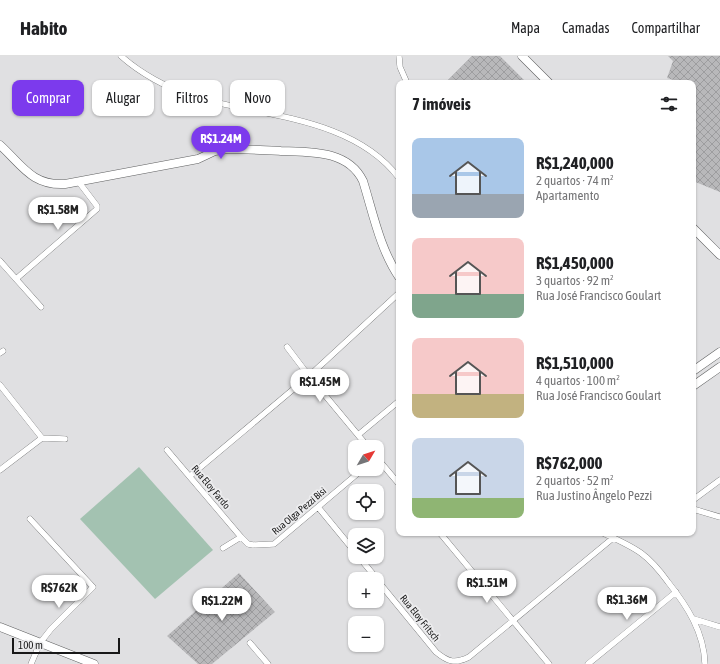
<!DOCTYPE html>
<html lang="pt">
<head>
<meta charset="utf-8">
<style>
	body { margin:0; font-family:"Asap Condensed",sans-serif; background:#f6f6f6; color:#202124; height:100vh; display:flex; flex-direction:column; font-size:15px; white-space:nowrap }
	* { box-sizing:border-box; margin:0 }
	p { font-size:13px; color:#757577 }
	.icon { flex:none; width:22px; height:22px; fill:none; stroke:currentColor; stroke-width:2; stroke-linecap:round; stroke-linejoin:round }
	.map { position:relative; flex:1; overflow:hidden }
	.drawer { position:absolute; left:396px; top:24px; width:300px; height:456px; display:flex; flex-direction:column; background:#fff; border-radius:8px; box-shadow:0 1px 3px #0004 }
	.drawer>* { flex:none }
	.guide { position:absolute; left:12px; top:24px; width:324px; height:36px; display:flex; gap:8px }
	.needle { width:26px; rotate:51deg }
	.buttons { position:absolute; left:348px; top:384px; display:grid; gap:8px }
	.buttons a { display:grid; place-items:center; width:36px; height:36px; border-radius:8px; background:#fff; box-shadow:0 1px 3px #0004; font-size:20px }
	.scale { position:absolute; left:12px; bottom:10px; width:108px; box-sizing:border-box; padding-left:4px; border:2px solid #181818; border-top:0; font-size:11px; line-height:14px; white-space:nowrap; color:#181818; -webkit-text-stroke:3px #ededef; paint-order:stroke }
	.price { position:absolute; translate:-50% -34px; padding:0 9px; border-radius:14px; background:#fff; color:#222; font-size:13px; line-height:26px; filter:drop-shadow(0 1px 2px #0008) }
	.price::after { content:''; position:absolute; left:50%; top:24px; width:12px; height:9px; margin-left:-6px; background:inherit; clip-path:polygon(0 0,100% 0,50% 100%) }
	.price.active { background:#7c3aed; color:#fff }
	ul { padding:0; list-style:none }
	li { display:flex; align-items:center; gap:12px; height:100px; padding:0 16px }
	li span { display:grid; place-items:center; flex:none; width:112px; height:80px; border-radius:8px; color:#555 }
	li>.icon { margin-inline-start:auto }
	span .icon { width:48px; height:48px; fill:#fffc; stroke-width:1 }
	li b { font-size:17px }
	h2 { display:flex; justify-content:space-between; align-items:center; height:48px; padding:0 16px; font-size:17px }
	.pill { padding:0 14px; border-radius:8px; background:#fff; box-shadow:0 1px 3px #0004; font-size:14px; line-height:36px }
	.pill.active { background:#7c3aed; color:#fff }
	header { display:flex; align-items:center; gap:24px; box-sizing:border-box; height:56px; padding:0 20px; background:#fff; border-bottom:1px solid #e0e0e0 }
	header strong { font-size:19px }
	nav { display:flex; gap:22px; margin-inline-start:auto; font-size:14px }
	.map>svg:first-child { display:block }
</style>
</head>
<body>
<header>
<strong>Habito</strong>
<nav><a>Mapa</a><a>Camadas</a><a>Compartilhar</a></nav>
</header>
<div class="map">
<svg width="720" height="608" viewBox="0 0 720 608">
	<defs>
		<pattern id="building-cross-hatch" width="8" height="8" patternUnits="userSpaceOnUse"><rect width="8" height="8" fill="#b8b8ba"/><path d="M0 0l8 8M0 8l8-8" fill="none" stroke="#9d9d9f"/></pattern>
	</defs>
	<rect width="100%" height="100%" fill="#e0e0e2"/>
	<path fill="#a3c2b1" d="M139 411 213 494 155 543 80 463Z"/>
	<path fill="url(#building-cross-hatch)" d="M472 0H500L527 27H445Z
		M668 0H720V136L693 125V27H684L667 22 673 5Z
		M239 517 275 556 212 608H198L167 580Z"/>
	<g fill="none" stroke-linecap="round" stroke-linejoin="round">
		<g stroke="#5f6061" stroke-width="6">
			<path id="street" d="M121 0C140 17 167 32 192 40 260 61 352 60 399 122
				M399 0 400 11 407 27
				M0 205 41 251
				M16 223 97 153V150L78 125
				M287 291 309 320 368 391
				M0 297 3 295
				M0 329 42 382 65 383
				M358 379 399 345
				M167 394 241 481 248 488 253 489 274 488 363 413
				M377 402 399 428
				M0 414 42 382
				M190 420 309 320 399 237
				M693 444 720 424
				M318 451 355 496
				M693 453 720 461
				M30 463 93 531 51 573 40 587 31 608
				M440 477 549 608
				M603 477C616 483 630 489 641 497 652 505 660 515 668 526 687 550 704 576 705 608
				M223 492 241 481
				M359 501 377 523
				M377 524 436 596C448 606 455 608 469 601L613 482
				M694 563 720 571
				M250 587 268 608
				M588 608 676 536"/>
		</g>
		<g stroke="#5f6061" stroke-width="9">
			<path id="secondary" d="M522 0 549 27
				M0 89C22 109 32 130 65 128L198 103 215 95 228 93C246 93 263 94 281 95 311 96 348 94 363 125 373 157 380 193 399 221
				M693 172 720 199
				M693 315 720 296
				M693 330 720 311
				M0 571 94 608"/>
		</g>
		<use href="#street" stroke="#fff" stroke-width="5.5"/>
		<use href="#secondary" stroke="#fff" stroke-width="8"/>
	</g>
	<g text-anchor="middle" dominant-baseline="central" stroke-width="3.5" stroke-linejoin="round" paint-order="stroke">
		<g font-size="10" fill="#181818" stroke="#ededef">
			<text transform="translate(211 431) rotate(50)">Rua Eloy Fardo</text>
			<text transform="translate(299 455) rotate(-40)">Rua Olga Pezzi Bisi</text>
			<text transform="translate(420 562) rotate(51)">Rua Eloy Fritsch</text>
		</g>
	</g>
</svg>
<div class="buttons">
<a><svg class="needle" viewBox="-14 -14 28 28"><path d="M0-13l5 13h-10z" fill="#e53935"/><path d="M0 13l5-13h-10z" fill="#757577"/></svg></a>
<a><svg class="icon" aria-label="locate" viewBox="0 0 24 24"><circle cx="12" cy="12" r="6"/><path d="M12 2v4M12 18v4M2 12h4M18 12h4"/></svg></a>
<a><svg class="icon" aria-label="layers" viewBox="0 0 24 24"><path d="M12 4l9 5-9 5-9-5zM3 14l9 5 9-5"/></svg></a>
<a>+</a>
<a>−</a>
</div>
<div class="scale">100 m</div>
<b class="price active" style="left:221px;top:104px">R$1.24M</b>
<b class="price" style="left:58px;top:175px">R$1.58M</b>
<b class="price" style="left:320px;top:347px">R$1.45M</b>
<b class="price" style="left:487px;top:548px">R$1.51M</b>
<b class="price" style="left:59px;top:553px">R$762K</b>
<b class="price" style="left:627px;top:565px">R$1.36M</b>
<b class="price" style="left:222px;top:566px">R$1.22M</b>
<div class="guide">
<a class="pill active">Comprar</a>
<a class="pill">Alugar</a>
<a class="pill">Filtros</a>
<a class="pill">Novo</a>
</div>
<section class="drawer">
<h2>7 imóveis<svg class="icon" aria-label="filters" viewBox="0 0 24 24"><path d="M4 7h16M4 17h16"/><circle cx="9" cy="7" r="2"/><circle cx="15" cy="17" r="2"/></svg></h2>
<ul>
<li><span style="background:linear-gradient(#a9c7e8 70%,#9aa5b1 0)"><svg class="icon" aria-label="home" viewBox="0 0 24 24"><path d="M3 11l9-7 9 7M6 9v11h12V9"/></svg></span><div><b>R$1,240,000</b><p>2 quartos · 74 m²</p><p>Apartamento</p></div></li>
<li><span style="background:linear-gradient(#f6c9c9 70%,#7fa58c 0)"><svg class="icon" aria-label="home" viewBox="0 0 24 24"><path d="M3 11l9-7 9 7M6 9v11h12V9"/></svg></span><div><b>R$1,450,000</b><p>3 quartos · 92 m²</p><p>Rua José Francisco Goulart</p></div></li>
<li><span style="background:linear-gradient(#f6c9c9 70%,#c2b280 0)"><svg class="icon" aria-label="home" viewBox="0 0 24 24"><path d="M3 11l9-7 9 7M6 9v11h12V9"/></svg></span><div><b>R$1,510,000</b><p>4 quartos · 100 m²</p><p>Rua José Francisco Goulart</p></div></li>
<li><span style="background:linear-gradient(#c9d6e8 75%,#8fb573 0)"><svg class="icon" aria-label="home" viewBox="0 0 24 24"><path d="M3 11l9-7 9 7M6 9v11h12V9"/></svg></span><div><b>R$762,000</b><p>2 quartos · 52 m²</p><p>Rua Justino Ângelo Pezzi</p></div></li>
</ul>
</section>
</div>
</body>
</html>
